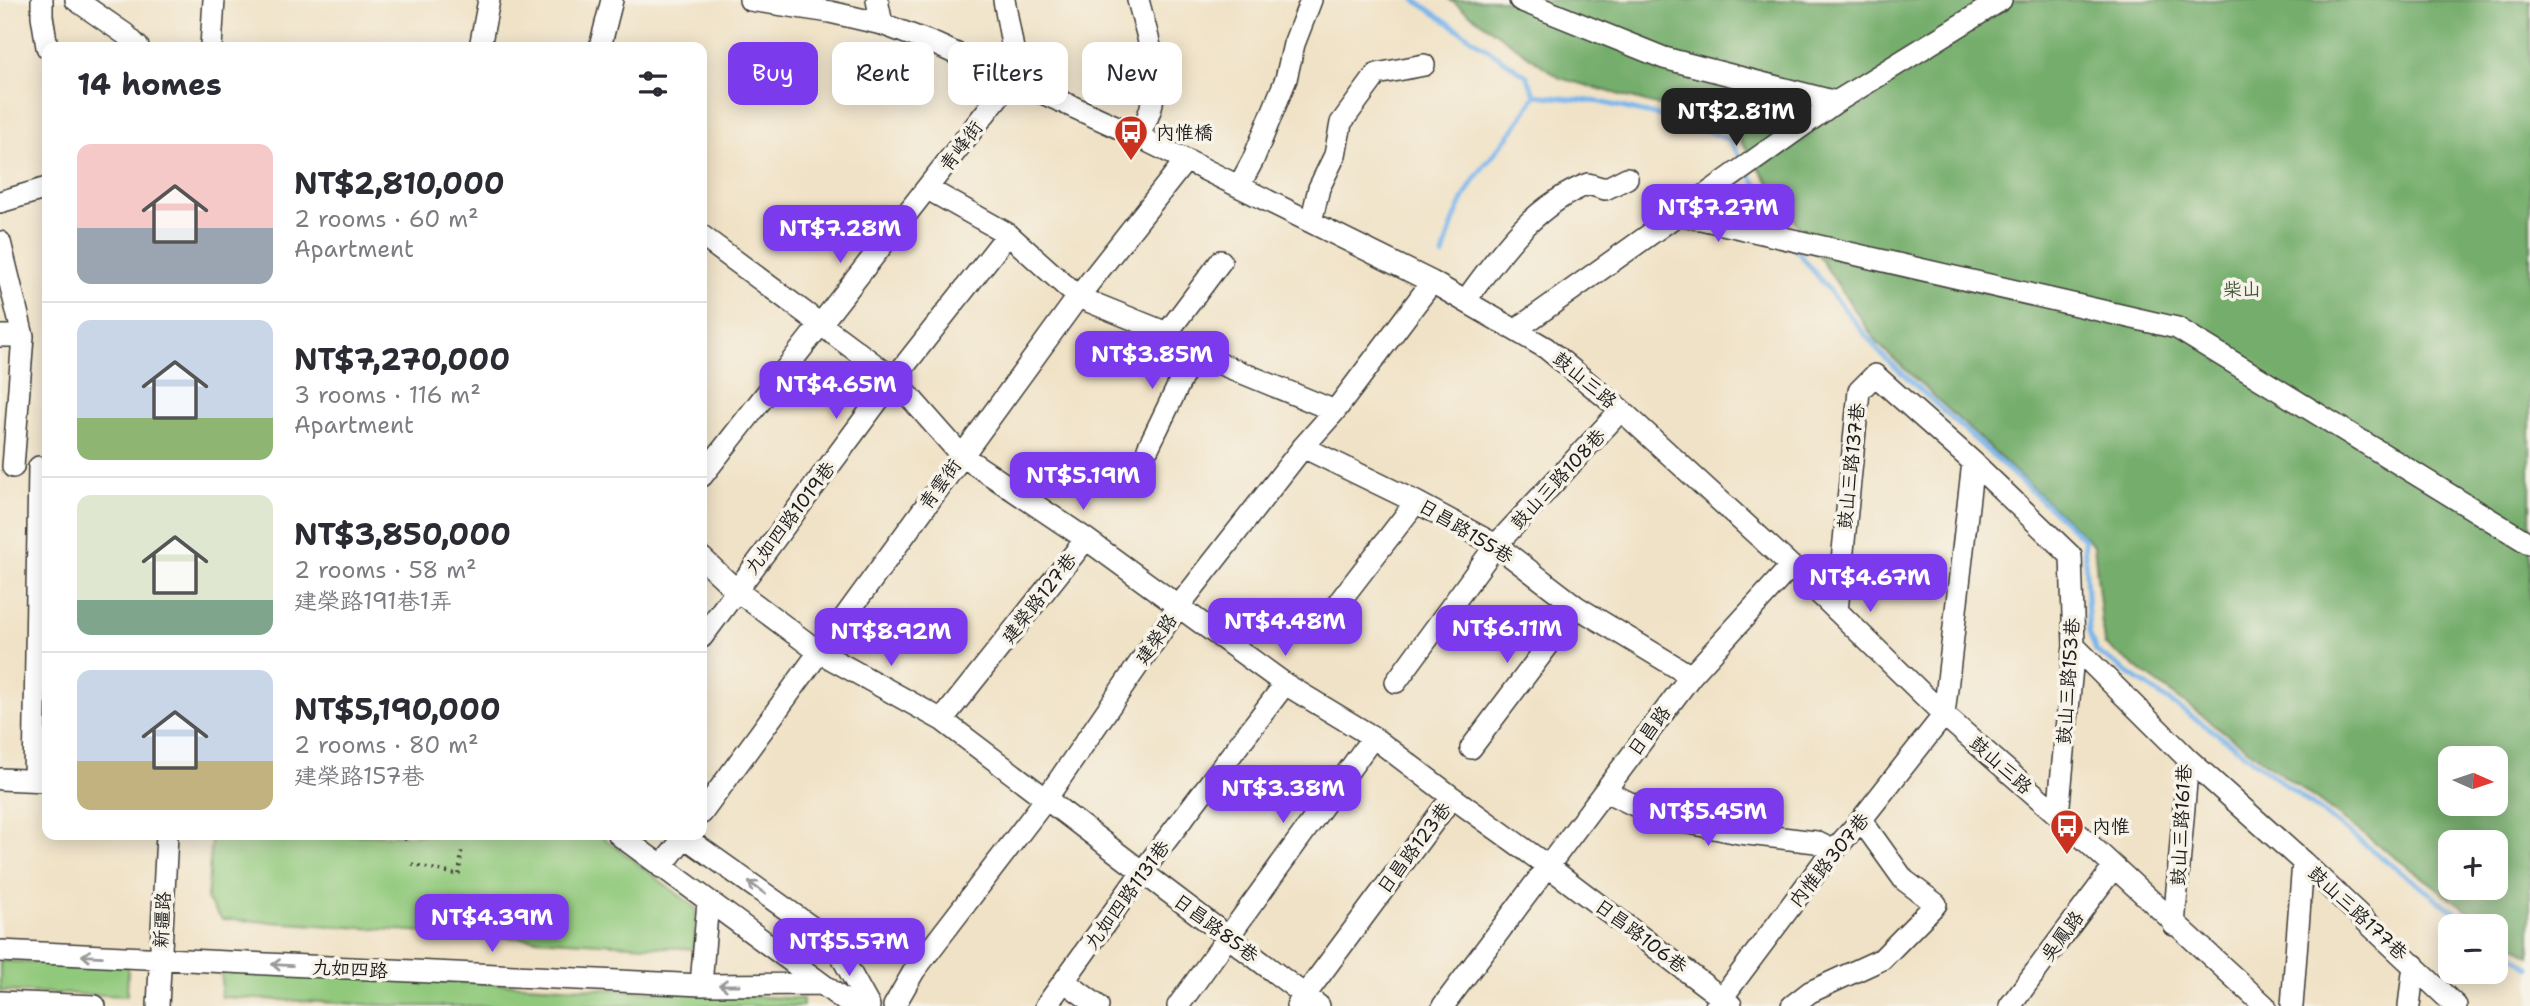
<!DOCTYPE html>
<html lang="en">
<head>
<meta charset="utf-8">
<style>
	body { margin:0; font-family:"Shantell Sans","LXGW WenKai TC",sans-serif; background:#f2f2f3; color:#2b2b33; height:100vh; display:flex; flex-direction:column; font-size:26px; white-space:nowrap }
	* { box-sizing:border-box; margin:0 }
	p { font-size:23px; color:#7c7c81 }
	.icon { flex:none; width:38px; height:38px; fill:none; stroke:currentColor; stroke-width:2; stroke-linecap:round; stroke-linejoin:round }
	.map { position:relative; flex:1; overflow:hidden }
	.drawer { position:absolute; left:42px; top:42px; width:665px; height:798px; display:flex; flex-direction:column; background:#fff; border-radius:14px; box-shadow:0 4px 18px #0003 }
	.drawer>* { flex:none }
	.hud { position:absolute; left:728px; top:42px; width:665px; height:63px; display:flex; gap:14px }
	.needle { width:46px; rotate:93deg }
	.controls { position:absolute; left:2438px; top:746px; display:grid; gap:14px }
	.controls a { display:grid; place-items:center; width:70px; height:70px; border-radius:14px; background:#fff; box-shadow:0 4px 18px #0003; font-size:35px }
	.price { position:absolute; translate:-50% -60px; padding:0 16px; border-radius:14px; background:#7c3aed; color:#fff; font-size:23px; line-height:46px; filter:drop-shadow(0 2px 4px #0008) }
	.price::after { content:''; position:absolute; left:50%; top:42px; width:21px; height:16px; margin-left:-10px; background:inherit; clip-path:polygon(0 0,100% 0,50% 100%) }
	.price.on { background:#222; color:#fff }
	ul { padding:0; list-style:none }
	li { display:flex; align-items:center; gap:21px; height:175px; padding:0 35px }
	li+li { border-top:2px solid #e1e1e2 }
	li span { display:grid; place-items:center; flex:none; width:196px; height:140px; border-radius:14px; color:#555 }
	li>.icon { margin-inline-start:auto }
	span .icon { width:84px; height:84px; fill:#fffc; stroke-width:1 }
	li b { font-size:30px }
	h2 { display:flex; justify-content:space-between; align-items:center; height:84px; padding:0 35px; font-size:30px }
	.chip { padding:0 24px; border-radius:14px; background:#fff; box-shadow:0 4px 18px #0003; font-size:24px; line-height:63px }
	.chip.on { background:#7c3aed; color:#fff }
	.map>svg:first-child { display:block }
</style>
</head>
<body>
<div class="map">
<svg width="2530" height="1006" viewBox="0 0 2530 1006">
	<rect width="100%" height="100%" fill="#f7f3e8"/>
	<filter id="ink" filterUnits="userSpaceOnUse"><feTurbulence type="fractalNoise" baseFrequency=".0143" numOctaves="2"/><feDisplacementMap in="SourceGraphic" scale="14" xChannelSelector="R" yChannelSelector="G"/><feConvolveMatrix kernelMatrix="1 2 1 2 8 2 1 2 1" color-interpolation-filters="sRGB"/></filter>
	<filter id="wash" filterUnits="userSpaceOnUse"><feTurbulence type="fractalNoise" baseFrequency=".00686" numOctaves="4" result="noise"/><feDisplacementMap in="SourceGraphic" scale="28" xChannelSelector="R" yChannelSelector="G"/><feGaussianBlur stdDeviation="1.57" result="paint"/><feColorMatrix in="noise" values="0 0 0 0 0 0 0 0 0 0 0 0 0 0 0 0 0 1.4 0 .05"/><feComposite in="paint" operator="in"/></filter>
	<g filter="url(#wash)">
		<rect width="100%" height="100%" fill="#f0e2c6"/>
		<path fill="#91c97c" stroke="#56724c" stroke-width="2" d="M212 835H600L696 908 693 949 222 919 207 900Z
			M0 961 128 966 127 996 0 991Z
			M222 970 803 999V1006H401L221 997Z"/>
		<path fill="#74ad6c" stroke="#486444" stroke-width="2" fill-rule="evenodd" d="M1450 0H2530V956L2496 931V926H2489L2104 644 2094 545 1877 343 1731 126 1560 78ZM2450 758H2496V803H2450ZM2450 842H2496V887H2450Z"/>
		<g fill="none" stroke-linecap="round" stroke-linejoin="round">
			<path stroke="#79b6ec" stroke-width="5" d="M1415 0 1527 76 1535 95 1600 102 1693 124 1730 141 1743 162
				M1748 171 1785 231
				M1793 246 1881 354 2084 539 2089 632 2096 651 2222 737 2473 926
				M1443 256C1450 226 1464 191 1484 166 1504 141 1520 125 1535 95
				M2496 942 2530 968"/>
		</g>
	</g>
	<g filter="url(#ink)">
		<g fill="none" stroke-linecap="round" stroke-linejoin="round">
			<g stroke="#3c3a36" stroke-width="24">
				<path id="minor" d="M42 0V16L47 47
					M76 0 125 34 138 47
					M750 0 830 12 882 24 935 44 1137 136 1432 282 1546 348 1621 410 1791 566 1944 715 2058 815 2265 1006
					M877 0 882 24
					M1004 0 1019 82
					M1520 0 1664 58 1836 102 2001 0
					M211 47 214 0
					M480 47 489 0
					M600 47 612 0
					M1137 136C1168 94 1150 46 1138 0
					M1239 186 1253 160 1286 79 1294 44 1311 0
					M928 189 1008 234 1078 297 1167 333 1194 353 1335 411
					M0 202 47 188
					M1679 214 2177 328 2530 544
					M1311 222 1319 188 1335 155 1341 123 1377 74 1424 65
					M702 236 894 379 961 455 1086 539 1285 684 1373 737 1452 797
					M0 242 23 336 13 467
					M1465 301C1499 255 1532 206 1588 184L1605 189 1627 178
					M1517 329 1836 102
					M1167 333 1221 261
					M0 336H23
					M1303 447 1416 502 1496 545 1577 607 1691 676
					M1148 448 1194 353
					M702 476 1012 79
					M1086 539 942 720 1319 1006
					M702 558 736 590 819 652 942 720
					M1837 611 1859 391 1875 375 1973 462 2071 556 2074 646 2058 815
					M1329 615 1416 502
					M702 637 894 379 1008 234
					M2074 646 2188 759 2303 862 2456 1006
					M1396 682 1496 545 1621 410
					M1471 748 1577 607
					M0 779 47 781
					M34 780 39 467
					M1605 791 1659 817 1739 833 1816 842 1834 851
					M702 813 1078 297 1186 160
					M619 835 852 1006
					M682 835 834 943 869 1006
					M661 867 686 835
					M2174 925 2188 759
					M0 951 701 985 822 984
					M1064 981 1098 1006
					M701 985 708 901
					M0 1002 95 1006
					M158 1006 167 835
					M894 1006 914 971 1046 799 1178 607 1303 447 1335 411 1432 282
					M1046 1006 1142 872 1285 684
					M1178 1006 1373 737
					M1297 1006 1452 797 1549 867 1731 1005
					M1443 1006 1691 676 1791 566
					M1716 1006 1823 863 1861 820 1944 715 1973 462
					M1792 1006 1810 992 1882 959 1936 904 1904 880 1861 820
					M2010 1006 2114 867
					M2292 1006 2303 862
					M2409 1006 2414 965"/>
			</g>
			<path stroke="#3c3a36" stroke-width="3.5" stroke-dasharray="2 5" stroke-linecap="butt" d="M404 840 409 835
				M412 864 459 875 462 847"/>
			<use href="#minor" stroke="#fff" stroke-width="21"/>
		</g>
		<defs><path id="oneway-shaft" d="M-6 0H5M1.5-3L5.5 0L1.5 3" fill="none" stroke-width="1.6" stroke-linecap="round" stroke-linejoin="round" transform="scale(1.75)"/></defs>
		<g stroke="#999">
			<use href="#oneway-shaft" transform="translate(757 888) rotate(-144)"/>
			<use href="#oneway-shaft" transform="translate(92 956) rotate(-177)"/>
			<use href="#oneway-shaft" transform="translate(282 965) rotate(-177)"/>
			<use href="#oneway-shaft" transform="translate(729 985) rotate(180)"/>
		</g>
	</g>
	<defs>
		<g id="bus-pin" transform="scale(1.75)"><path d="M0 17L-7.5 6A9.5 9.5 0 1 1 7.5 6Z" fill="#c8321e" stroke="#f7f3e8"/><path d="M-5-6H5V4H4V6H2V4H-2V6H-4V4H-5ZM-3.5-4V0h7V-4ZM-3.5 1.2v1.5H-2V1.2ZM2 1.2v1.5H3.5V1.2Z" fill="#fff"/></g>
	</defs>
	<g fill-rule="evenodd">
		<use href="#bus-pin" x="1131" y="132"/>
		<use href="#bus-pin" x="2067" y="826"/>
	</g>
	<g text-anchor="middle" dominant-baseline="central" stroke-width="7" stroke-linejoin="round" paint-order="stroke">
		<g font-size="19" fill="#1c1c1c" stroke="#f7f3e8" text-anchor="start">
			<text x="1156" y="132">內惟橋</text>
			<text x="2092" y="826">內惟</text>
		</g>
		<g font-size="19" fill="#1c1c1c" stroke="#f7f3e8">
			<text transform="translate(961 146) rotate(-53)">青峰街</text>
			<text transform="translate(1585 380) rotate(40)">鼓山三路</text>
			<text transform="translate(1851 466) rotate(-84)">鼓山三路137巷</text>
			<text transform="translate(1558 479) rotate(-47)">鼓山三路108巷</text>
			<text transform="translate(940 484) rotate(-54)">青雲街</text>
			<text transform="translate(790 518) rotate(-53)">九如四路1019巷</text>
			<text transform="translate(1466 531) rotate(31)">日昌路155巷</text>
			<text transform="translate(1039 598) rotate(-52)">建榮路127巷</text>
			<text transform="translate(1156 639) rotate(-55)">建榮路</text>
			<text transform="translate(2068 681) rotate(-86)">鼓山三路153巷</text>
			<text transform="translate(1649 731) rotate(-53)">日昌路</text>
			<text transform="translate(2001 765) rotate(42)">鼓山三路</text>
			<text transform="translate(2181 825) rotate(-87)">鼓山三路161巷</text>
			<text transform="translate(1414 848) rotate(-53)">日昌路123巷</text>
			<text transform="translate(1829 860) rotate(-51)">內惟路307巷</text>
			<text transform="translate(1127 895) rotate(-54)">九如四路1131巷</text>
			<text transform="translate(2358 913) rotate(43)">鼓山三路177巷</text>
			<text transform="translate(162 920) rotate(-87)">新疆路</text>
			<text transform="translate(1216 928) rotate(37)">日昌路85巷</text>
			<text transform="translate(1641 936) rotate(37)">日昌路106巷</text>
			<text transform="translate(2062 936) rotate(-53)">吳鳳路</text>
			<text transform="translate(350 969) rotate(3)">九如四路</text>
		</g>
		<g font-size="19" fill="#45593e" stroke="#f7f3e8">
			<text x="2242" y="289">柴山</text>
		</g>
	</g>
</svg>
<div class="controls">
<a><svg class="needle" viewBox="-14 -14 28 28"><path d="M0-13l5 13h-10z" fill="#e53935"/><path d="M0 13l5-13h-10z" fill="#7c7c81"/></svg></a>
<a>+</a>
<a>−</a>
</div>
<b class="price on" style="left:1736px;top:148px">NT$2.81M</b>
<b class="price" style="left:1718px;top:244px">NT$7.27M</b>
<b class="price" style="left:840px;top:265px">NT$7.28M</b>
<b class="price" style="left:1152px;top:391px">NT$3.85M</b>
<b class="price" style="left:836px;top:421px">NT$4.65M</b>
<b class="price" style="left:1083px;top:512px">NT$5.19M</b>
<b class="price" style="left:1870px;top:614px">NT$4.67M</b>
<b class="price" style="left:1285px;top:658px">NT$4.48M</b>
<b class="price" style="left:1507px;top:665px">NT$6.11M</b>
<b class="price" style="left:891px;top:668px">NT$8.92M</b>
<b class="price" style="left:1283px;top:825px">NT$3.38M</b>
<b class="price" style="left:1708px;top:848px">NT$5.45M</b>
<b class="price" style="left:492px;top:954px">NT$4.39M</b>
<b class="price" style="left:849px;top:978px">NT$5.57M</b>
<div class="hud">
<a class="chip on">Buy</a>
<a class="chip">Rent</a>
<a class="chip">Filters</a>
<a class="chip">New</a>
</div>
<section class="drawer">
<h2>14 homes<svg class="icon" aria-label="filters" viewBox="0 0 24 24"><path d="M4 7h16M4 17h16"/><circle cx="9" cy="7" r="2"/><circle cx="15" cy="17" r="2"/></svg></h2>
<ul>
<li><span style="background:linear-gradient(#f6c9c9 60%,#9aa5b1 0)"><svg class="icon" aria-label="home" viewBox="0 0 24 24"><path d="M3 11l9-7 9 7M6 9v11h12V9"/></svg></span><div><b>NT$2,810,000</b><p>2 rooms · 60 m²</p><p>Apartment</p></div></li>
<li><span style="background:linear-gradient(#c9d6e8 70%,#8fb573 0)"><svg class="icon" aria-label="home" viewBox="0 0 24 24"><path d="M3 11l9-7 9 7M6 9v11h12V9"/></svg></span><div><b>NT$7,270,000</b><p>3 rooms · 116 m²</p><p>Apartment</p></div></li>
<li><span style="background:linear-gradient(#dfe7d0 75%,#7fa58c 0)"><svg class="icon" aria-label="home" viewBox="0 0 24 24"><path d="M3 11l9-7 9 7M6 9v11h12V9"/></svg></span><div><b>NT$3,850,000</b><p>2 rooms · 58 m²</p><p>建榮路191巷1弄</p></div></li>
<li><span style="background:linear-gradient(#c9d6e8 65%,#c2b280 0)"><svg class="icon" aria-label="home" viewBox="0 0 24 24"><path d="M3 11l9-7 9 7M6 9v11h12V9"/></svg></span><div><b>NT$5,190,000</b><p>2 rooms · 80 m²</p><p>建榮路157巷</p></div></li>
</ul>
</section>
</div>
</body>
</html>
